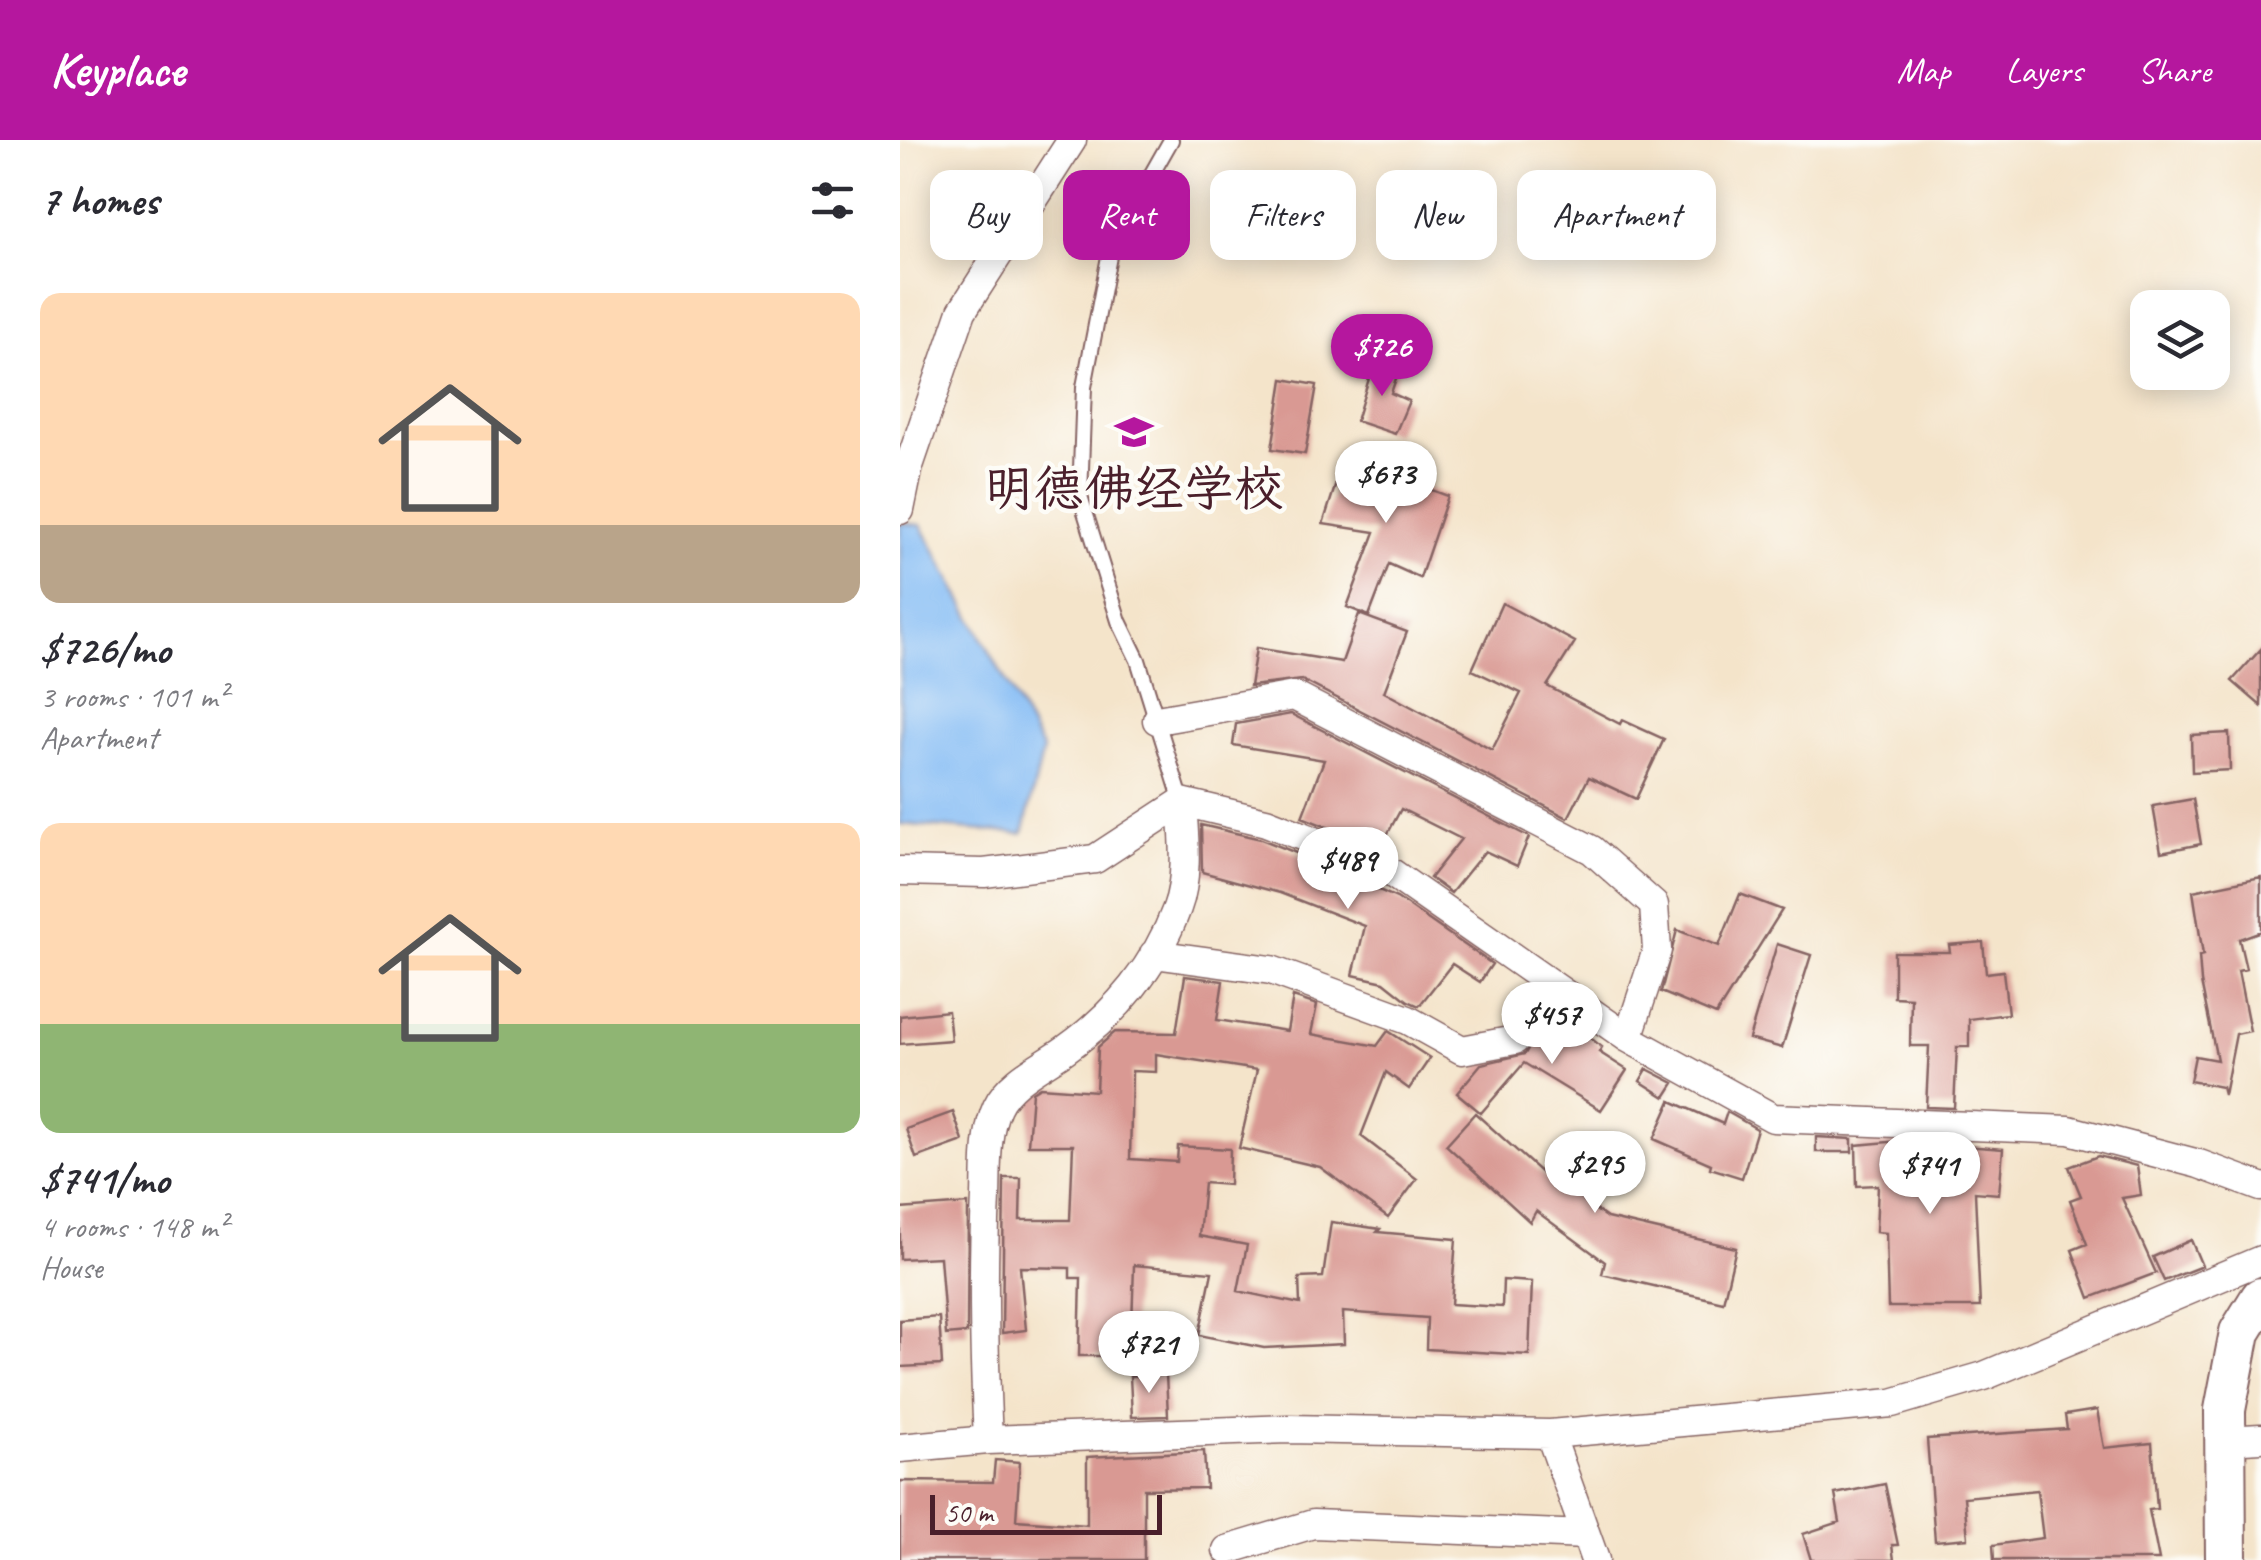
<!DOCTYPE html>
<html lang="en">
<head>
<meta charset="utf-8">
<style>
	body { margin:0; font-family:Caveat,"LXGW WenKai TC",sans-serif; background:#f2f2f3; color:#2b2b33; height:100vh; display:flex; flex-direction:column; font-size:38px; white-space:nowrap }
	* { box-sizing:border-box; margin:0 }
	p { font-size:32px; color:#7c7c81 }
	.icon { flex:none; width:55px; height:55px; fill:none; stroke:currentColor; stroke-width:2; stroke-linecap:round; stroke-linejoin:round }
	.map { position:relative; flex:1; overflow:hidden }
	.drawer { display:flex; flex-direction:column; background:#fff; width:900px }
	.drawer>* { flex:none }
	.banner { position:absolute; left:30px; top:30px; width:950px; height:90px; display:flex; gap:20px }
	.buttons { position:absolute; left:1230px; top:150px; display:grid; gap:20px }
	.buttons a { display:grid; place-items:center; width:100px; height:100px; border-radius:20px; background:#fff; box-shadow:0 5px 25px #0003; font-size:50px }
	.scale { position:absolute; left:30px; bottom:25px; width:232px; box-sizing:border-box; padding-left:10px; border:5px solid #4a1f2b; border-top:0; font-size:28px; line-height:35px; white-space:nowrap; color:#4a1f2b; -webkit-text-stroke:8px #fdfcf7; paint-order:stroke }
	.price { position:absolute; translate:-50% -85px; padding:0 22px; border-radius:35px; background:#fff; color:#222; font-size:32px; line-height:65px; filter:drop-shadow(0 2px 5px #0008) }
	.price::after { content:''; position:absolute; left:50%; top:60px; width:30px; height:22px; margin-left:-15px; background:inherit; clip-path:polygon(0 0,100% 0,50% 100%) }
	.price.current { background:#b5179e; color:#fff }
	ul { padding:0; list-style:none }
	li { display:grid; align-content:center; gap:20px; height:530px; padding:0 40px }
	li span { display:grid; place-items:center; height:310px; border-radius:20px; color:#555 }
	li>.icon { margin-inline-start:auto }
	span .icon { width:180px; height:180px; fill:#fffc; stroke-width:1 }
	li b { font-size:42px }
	h2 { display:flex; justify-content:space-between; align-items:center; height:120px; padding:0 40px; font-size:42px }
	.tag { padding:0 35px; border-radius:20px; background:#fff; box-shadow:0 5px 25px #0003; font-size:35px; line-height:90px }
	.tag.current { background:#b5179e; color:#fff }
	header { display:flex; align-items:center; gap:60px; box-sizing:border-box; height:140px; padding:0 50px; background:#b5179e; color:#fff }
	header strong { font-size:48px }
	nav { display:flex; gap:55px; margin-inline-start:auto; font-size:35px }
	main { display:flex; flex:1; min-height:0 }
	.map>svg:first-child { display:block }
</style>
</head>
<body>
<header>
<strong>Keyplace</strong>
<nav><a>Map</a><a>Layers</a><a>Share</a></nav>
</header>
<main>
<section class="drawer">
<h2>7 homes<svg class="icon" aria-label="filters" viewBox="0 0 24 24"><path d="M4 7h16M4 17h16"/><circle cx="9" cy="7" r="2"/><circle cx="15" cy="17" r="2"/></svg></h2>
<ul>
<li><span style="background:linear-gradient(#ffd9b3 75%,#b9a48a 0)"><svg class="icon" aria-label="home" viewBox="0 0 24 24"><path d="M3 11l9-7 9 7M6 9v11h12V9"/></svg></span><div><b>$726/mo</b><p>3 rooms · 101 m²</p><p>Apartment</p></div></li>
<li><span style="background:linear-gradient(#ffd9b3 65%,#8fb573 0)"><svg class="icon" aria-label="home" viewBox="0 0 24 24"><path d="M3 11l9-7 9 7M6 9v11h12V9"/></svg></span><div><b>$741/mo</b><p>4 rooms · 148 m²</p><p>House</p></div></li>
</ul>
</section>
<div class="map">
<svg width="1361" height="1420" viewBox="0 0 1361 1420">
	<rect width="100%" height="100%" fill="#fdfcf7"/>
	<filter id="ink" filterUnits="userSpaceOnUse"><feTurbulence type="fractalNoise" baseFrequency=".01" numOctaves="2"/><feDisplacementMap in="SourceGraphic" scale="20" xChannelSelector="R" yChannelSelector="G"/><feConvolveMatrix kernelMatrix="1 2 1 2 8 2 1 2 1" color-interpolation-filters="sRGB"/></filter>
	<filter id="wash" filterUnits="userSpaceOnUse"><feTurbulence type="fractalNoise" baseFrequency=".0048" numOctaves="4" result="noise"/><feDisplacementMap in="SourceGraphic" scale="40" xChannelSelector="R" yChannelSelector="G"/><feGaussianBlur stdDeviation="2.25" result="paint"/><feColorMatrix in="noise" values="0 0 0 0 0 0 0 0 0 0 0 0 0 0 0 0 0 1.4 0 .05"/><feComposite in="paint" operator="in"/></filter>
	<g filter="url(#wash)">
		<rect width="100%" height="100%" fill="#f4e4ca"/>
		<path fill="#84bcf5" stroke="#676e90" stroke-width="2.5" d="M0 383 21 385 143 610 123 694 0 684Z"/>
		<g id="blocks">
			<path fill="#d99993" d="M475 219 500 227 491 253 509 261 495 294 456 281Z
				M383 239 417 245 405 314 372 309Z
				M441 328 516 340 515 344 548 356 520 438 489 424 469 476 447 467 475 392 423 384Z
				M602 463 675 502 647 546 720 584 722 580 764 599 736 659 689 637 668 678 402 540 350 546 356 508 442 522 459 474 507 492 484 552 592 610 621 553 572 530Z
				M1361 509V566L1332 541Z
				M391 574 629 697 617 726 585 711 551 753 530 738 561 699 501 669 480 708 402 677 424 620 333 605 336 584Z
				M1329 593 1330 630 1292 632 1291 595Z
				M1293 659 1301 704 1261 712 1253 666Z
				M301 685 361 699 462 739 461 742 497 758 592 824 580 842 552 824 519 866 508 861 484 842 453 835 465 786 380 753 302 732Z
				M1361 737V791L1339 799 1346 829 1338 831 1350 891 1336 894 1324 955 1322 947 1290 941 1295 916 1317 920 1301 842 1299 816 1303 815 1293 751Z
				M840 754 882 770 816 875 761 852 777 790 819 806Z
				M1083 802 1086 833 1103 831 1108 874 1069 879V907H1057L1054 968 1026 967 1029 906H1010L1011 858 994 857V812H1050L1049 805Z
				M877 804 911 815 882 908 849 899Z
				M285 836 323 841 317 880 387 891 393 857 417 865 411 894 477 906 488 891 530 918 509 949 486 932 461 996 517 1039 488 1078 420 1027 339 1008 357 930 256 914V932L232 931 230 1019 277 1022 278 1006 330 1009 329 1045 304 1043 299 1096 347 1105 338 1151 400 1164 399 1138 423 1137 431 1082 480 1089 477 1092 556 1099 551 1164 602 1167 603 1140 632 1142 629 1215 526 1209 527 1178 443 1172 444 1204 364 1208 299 1195 312 1132 234 1125 231 1216H179L181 1138H170V1128L120 1127 126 1190 102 1193 104 1038H121L120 1080H170L173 1005H128L132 952 140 947 196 951 198 907 215 892 276 893Z
				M48 871 51 900 0 904V876Z
				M661 875 702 907 699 912 727 930 701 970 624 923 581 973 557 953 581 924 625 914 642 884 649 890Z
				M747 929 774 943 765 957 740 941Z
				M771 961 823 984 827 972 857 989 842 1038 810 1028 811 1024 754 999Z
				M53 972 63 1001 16 1018 6 989Z
				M575 973 656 1046 692 995 716 1012 682 1060 707 1078 836 1108 823 1162 702 1134 705 1122 636 1071 630 1082 546 1005Z
				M916 997 952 999V1012H916Z
				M1000 1001 1103 1009 1099 1054 1075 1052 1080 1167H988L986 1093 976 1092 978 1045 957 1046 956 1005Z
				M1198 1016 1237 1026 1241 1055 1222 1058 1256 1133 1190 1158 1172 1110 1187 1104 1170 1060 1181 1056 1169 1027Z
				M68 1064 67 1193 46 1195 40 1117 0 1119V1069Z
				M1291 1100 1302 1126 1264 1141 1253 1117Z
				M39 1177 42 1225 0 1227V1180Z
				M266 1234 268 1276 232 1277 230 1236Z
				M1197 1270 1204 1308 1252 1303 1257 1369 1249 1370 1259 1420H1094L1093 1405 1143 1398 1137 1350 1064 1357 1068 1398 1035 1401 1027 1299 1167 1289 1165 1275Z
				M304 1311 306 1348 244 1349V1420H0V1341L93 1342 95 1320 120 1322 116 1380 187 1385V1317Z
				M985 1344 998 1405H992L994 1420H911L903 1394 940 1382 935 1354Z"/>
		</g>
	</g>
	<g filter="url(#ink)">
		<use href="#blocks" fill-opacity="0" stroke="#866463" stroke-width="2.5"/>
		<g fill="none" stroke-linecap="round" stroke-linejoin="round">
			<g stroke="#866463" stroke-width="18">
				<path id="service" d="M271 0 211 106 184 247 180 356 219 481 238 520 282 662"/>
			</g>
			<g stroke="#866463" stroke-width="31">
				<path id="minor" d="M0 370 9 326 62 171 172 0
					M257 580 394 556 692 710 754 765 757 810 728 898
					M0 731 84 733 195 719 282 662 366 682 486 729 728 898 873 978 1169 990 1299 1024 1361 1047
					M254 814 371 830 508 880 562 910 615 900 643 839
					M650 1294 695 1420
					M88 1300C84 1218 82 1138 86 1057 87 1029 85 993 97 967 109 940 144 925 166 909 216 874 256 825 277 768 289 736 284 695 282 662
					M1325 1300 1361 1298
					M0 1308 88 1300 388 1289 650 1294 992 1263 1084 1236 1361 1120
					M327 1410 413 1384 686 1395"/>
			</g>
			<g stroke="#866463" stroke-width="44">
				<path id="secondary" d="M1326 1420 1325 1270 1340 1192 1361 1158"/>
			</g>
			<use href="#service" stroke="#fff" stroke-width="14"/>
			<use href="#minor" stroke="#fff" stroke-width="28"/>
			<use href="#secondary" stroke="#fff" stroke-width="40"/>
		</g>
	</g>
	<defs>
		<g id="school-bare" transform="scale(3)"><path d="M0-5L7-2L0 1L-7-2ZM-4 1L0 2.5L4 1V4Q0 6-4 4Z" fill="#b5179e" stroke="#fdfcf7" stroke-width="2.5" paint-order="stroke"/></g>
	</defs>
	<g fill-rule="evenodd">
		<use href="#school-bare" x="234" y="292"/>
	</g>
	<g text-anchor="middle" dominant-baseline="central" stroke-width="9" stroke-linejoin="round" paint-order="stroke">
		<g font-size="50" fill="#4a1f2b" stroke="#fdfcf7">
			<text x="234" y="348">明德佛经学校</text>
		</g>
	</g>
</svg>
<div class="buttons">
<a><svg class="icon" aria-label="layers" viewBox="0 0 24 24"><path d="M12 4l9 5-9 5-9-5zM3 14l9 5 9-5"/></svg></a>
</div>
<div class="scale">50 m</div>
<b class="price current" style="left:482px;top:259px">$726</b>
<b class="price" style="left:486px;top:386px">$673</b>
<b class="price" style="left:448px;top:772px">$489</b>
<b class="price" style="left:652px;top:927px">$457</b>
<b class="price" style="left:695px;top:1076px">$295</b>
<b class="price" style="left:1030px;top:1077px">$741</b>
<b class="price" style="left:249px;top:1256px">$721</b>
<div class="banner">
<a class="tag">Buy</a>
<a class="tag current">Rent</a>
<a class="tag">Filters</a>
<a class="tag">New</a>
<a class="tag">Apartment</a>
</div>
</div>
</main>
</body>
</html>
